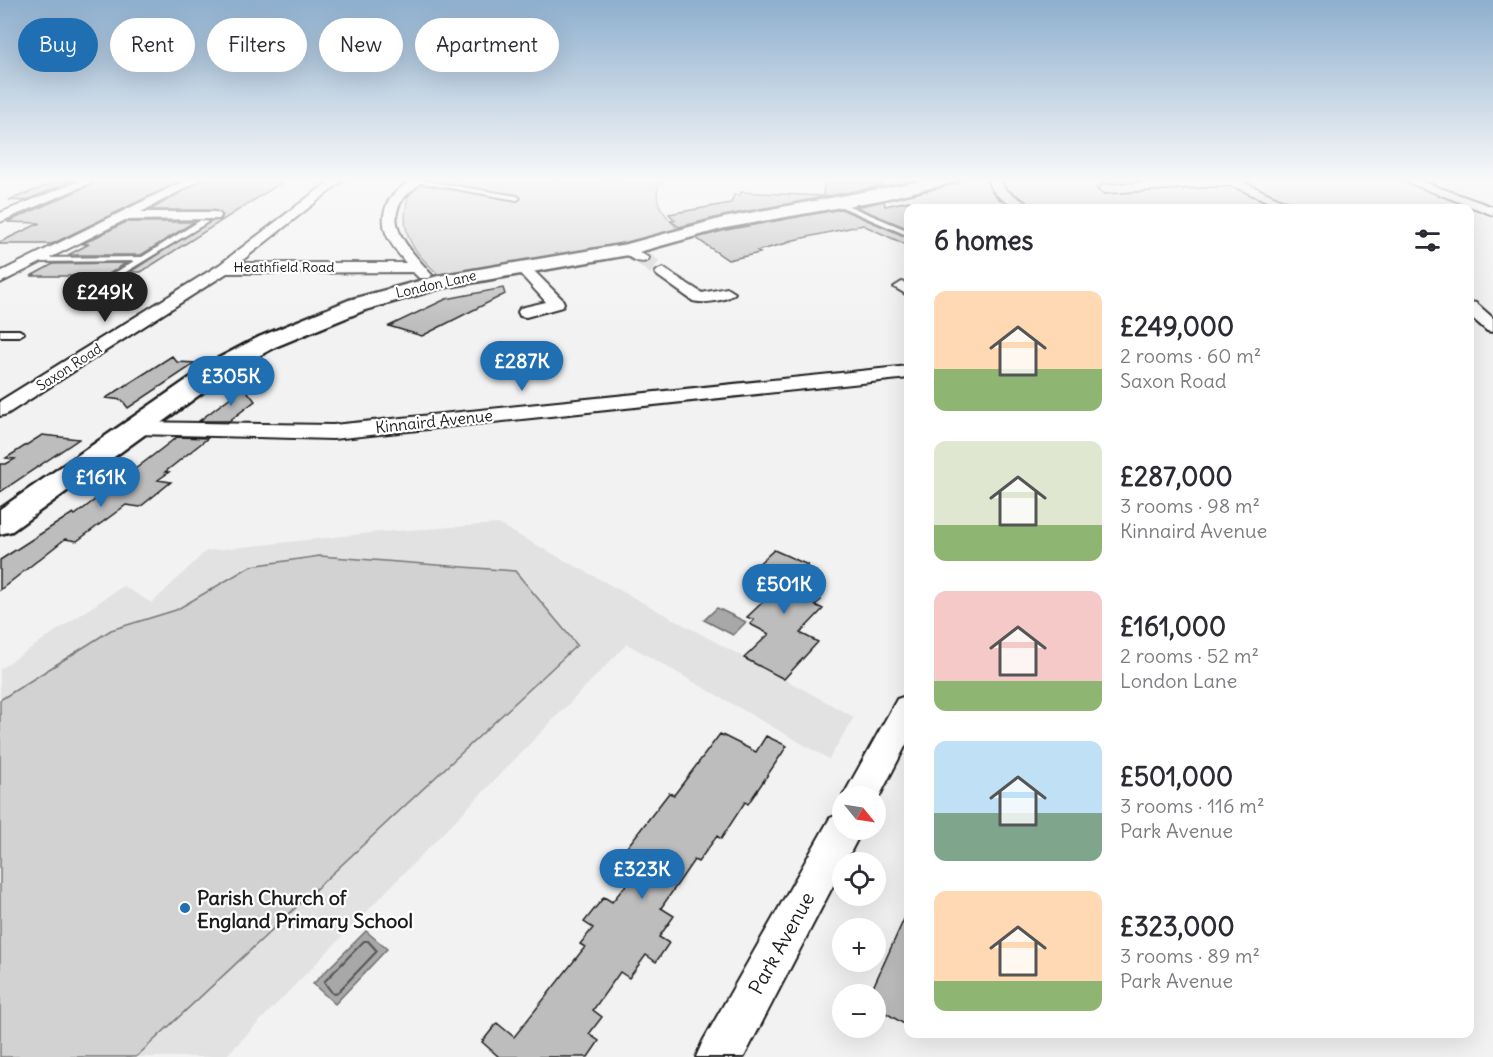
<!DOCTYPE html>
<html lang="en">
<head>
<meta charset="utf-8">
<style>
	body { margin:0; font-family:Delius,sans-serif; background:#f7f7f7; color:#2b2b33; height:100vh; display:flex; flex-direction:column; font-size:22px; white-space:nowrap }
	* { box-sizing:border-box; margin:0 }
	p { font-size:20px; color:#7c7c81 }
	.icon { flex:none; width:33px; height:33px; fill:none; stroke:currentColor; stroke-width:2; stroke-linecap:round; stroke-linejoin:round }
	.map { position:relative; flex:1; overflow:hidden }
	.sheet { position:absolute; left:904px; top:204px; width:570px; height:834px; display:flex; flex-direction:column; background:#fff; border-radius:12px; box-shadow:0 6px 24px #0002 }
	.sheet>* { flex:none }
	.guide { position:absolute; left:18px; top:18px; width:570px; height:54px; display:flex; gap:12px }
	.needle { width:39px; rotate:120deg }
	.controls { position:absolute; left:832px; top:786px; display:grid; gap:12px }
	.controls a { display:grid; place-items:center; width:54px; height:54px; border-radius:50%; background:#fff; box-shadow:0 6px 24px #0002; font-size:30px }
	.price { position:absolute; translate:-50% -51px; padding:0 14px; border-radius:21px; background:#1f6fb2; color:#fff; font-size:20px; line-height:39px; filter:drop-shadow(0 2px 3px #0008) }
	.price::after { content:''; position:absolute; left:50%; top:36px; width:18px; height:14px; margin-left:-9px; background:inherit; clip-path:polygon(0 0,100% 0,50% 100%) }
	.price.current { background:#222; color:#fff }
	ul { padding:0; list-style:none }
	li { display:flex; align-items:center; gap:18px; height:150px; padding:0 30px }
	li span { display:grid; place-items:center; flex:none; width:168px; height:120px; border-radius:12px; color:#555 }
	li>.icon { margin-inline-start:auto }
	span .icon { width:72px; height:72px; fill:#fffc; stroke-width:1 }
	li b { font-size:26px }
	h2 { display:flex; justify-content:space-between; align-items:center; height:72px; padding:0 30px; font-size:26px }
	.chip { padding:0 21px; border-radius:27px; background:#fff; box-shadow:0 6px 24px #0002; font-size:21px; line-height:54px }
	.chip.current { background:#1f6fb2; color:#fff }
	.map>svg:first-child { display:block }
</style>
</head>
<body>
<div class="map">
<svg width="1493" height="1057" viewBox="0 0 1493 1057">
	<rect width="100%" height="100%" fill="#f2f2f2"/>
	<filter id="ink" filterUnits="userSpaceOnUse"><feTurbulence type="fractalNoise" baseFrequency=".0167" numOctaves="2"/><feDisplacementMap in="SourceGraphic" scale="12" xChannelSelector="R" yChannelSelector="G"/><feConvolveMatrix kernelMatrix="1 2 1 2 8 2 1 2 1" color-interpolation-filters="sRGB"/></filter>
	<g filter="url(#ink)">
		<path fill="#e2e2e2" d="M498 524 854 717 829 759 627 644 225 1057H0V669L123 586 152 603 206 551 380 532Z"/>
		<path fill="#d2d2d2" stroke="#777" stroke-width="1.5" d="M433 179H661C650 204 665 213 678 230L566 256 439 275C417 255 401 238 406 207 407 202 407 194 412 190 417 184 426 182 433 179Z
			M320 556 515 571 577 645 136 1057H0V700L111 630 176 610 251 566Z"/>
		<path fill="#a8a8a8" stroke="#707070" stroke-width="1.5" d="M717 608 746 622 733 635 704 620Z
			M366 931 387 949 335 1004 313 984Z"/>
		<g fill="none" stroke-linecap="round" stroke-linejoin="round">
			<path stroke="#545454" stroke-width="2" d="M364 941H368L377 951 337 993 333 994 324 982Z"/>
		</g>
		<path fill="#bdbdbd" stroke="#1c1c1c" stroke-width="1.5" d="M111 179H184L52 244H0V242L40 223 7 222 100 181Z
			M204 179H278L274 181H284L141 272H130L210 221 221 220 223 215 214 210H150Z
			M62 180 72 181 24 201 9 200Z
			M824 181 881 183V186L723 216 679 227 671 221 675 220 669 214 731 203 734 195H740L741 192 823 196Z
			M884 201 885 206 909 201V229L856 207Z
			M841 209 909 238V246L863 225 789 241 791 242 757 251 760 253 728 260 696 238 726 230Z
			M126 222H194L141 255H68L89 244H82Z
			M126 263 106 276H31L53 264Z
			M503 288 505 294 422 336 389 326 446 299Z
			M172 356 177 362 196 363 128 408 122 400 106 398Z
			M244 387 255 401 229 421H199Z
			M42 435 79 439 0 492V464H6L15 459 6 458Z
			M177 437 208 438 165 472H169L158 480 171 482 140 507 126 505 77 541 65 539 0 590V560L73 513 75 515Z
			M774 550 808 565 801 572 819 580 806 593 821 600 815 605 823 609 800 633 818 642 784 679 744 658 769 634 750 624 754 620 747 617 765 600 754 594 774 574 756 566Z
			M720 734 756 752 766 736 787 746 748 804 745 802 721 839 717 836 698 862 694 860 661 908 674 916 659 937 669 943 656 962 646 955 629 978 620 972 593 1010 602 1017 589 1034 599 1041 588 1057H499L482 1042 497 1023 514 1037 585 947 580 944 593 928 584 922 604 897 612 902 644 863 624 851 669 793 674 795Z
			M909 908V1027L876 1007V994H870Z"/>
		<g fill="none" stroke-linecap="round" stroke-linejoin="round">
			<path stroke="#d2d2d2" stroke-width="16" stroke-dasharray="16 8" stroke-linecap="butt" d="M642 258 663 273"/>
			<g stroke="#1c1c1c" stroke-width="4">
				<path id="lane" d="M72 179H95L92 181Z
					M414 179 517 196 520 198 517 200 416 182Z
					M837 201 909 231V236L835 204Z
					M201 220 208 222 111 281H108V277L134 261 37 262 33 260 37 258 142 257Z
					M0 330H19L24 333 19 336H0Z"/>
			</g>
			<g stroke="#1c1c1c" stroke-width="4">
				<path id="street" d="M84 179H99L0 222V213Z
					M188 179H202L141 212H214L219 213 221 216 219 219 125 220 0 283V272Z
					M332 179H345L239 263H406C391 244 376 228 388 202 391 194 405 185 412 179H424C418 187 406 193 401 202 385 229 415 254 429 272L432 275 429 278H419L413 272 227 273 7 414 0 416V401L219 265Z
					M987 179H999L1006 190 1034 208C1016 210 993 199 987 179Z
					M1214 179H1237L1299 208H1283L1230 185 1104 193 1098 189 1104 185Z
					M1399 179H1415L1493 207V215Z
					M628 245 649 258 647 261C637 264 627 257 621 249L623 246Z
					M522 262 527 264 562 299 564 303 562 307 526 317 520 316 518 312 520 308 546 302 514 267Z
					M663 268 702 293 727 288 735 293C727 301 704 304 693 301L658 276 655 273 658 270Z
					M902 282 909 284V296L894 287Z
					M1470 302 1476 303 1493 318V332L1487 331 1470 316Z
					M909 366V378L333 439 136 434 128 433 125 428 128 423 136 422 333 425Z
					M909 695V739L876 803V796H843L897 699Z
					M843 813V830H862L744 1057H696L703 1041 830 818Z"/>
			</g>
			<g stroke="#1c1c1c" stroke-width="5">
				<path id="secondary" d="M932 179H959L956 182 880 200 725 228 628 255 441 288 365 310 275 347 235 369 12 531 0 534V509L217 359 259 337 349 300 438 276 627 244 723 218Z"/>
			</g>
			<use href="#lane" fill="#fff" fill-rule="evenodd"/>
			<use href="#street" fill="#fff" fill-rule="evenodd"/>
			<use href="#secondary" fill="#fff" fill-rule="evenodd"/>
		</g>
	</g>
	<linearGradient id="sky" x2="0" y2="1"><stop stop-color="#8eafce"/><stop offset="0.55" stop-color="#f9f9f9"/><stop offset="1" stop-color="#f9f9f9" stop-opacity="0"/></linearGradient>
	<rect width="1493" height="327" fill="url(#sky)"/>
	<circle fill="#1f6fb2" stroke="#fff" stroke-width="2" cx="185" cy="908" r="6"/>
	<g text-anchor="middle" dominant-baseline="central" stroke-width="4.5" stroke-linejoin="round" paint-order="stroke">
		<g font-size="14" fill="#1c1c1c" stroke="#fff">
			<text x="284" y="267">Heathfield Road</text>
			<text transform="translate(436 284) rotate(-13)">London Lane</text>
			<text transform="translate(69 367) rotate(-33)">Saxon Road</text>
		</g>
		<g font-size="16" fill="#1c1c1c" stroke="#fff">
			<text transform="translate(434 421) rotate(-6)">Kinnaird Avenue</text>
		</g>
		<g font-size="20" font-weight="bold" fill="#1c1c1c" stroke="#fff" text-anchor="start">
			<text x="197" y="897">Parish Church of<tspan x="197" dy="23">England Primary School</tspan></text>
		</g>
		<g font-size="20" fill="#1c1c1c" stroke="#fff">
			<text transform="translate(781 943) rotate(-61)">Park Avenue</text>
		</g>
	</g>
</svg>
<div class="controls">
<a><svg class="needle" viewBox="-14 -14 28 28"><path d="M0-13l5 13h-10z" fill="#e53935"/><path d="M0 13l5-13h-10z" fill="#7c7c81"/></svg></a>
<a><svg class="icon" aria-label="locate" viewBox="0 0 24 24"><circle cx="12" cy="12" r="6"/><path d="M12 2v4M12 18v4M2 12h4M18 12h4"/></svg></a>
<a>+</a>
<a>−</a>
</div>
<b class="price current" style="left:105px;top:323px">£249K</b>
<b class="price" style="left:522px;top:392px">£287K</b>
<b class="price" style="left:231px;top:407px">£305K</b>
<b class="price" style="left:101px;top:508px">£161K</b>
<b class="price" style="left:784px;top:615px">£501K</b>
<b class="price" style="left:642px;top:900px">£323K</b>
<div class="guide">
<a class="chip current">Buy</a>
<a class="chip">Rent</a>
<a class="chip">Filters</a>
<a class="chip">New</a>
<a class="chip">Apartment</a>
</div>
<section class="sheet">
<h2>6 homes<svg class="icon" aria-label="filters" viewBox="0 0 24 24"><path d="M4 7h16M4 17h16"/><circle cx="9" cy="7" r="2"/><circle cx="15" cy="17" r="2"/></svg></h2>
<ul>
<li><span style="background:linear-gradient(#ffd9b3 65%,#8fb573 0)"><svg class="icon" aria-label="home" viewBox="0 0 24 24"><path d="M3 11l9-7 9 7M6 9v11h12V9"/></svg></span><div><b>£249,000</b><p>2 rooms · 60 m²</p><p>Saxon Road</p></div></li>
<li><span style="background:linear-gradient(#dfe7d0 70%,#8fb573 0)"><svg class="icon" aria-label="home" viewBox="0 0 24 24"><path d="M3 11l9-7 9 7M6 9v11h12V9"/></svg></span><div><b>£287,000</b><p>3 rooms · 98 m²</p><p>Kinnaird Avenue</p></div></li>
<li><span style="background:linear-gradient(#f6c9c9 75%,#8fb573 0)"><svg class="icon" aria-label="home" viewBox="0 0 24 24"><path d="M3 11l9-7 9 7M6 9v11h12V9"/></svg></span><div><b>£161,000</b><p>2 rooms · 52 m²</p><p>London Lane</p></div></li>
<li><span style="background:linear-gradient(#bfe0f5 60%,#7fa58c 0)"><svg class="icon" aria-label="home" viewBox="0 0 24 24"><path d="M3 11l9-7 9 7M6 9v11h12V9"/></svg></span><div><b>£501,000</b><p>3 rooms · 116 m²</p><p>Park Avenue</p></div></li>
<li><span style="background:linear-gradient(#ffd9b3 75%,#8fb573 0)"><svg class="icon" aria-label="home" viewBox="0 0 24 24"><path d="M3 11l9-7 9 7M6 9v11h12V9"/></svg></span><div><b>£323,000</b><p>3 rooms · 89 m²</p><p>Park Avenue</p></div></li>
</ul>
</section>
</div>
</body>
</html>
